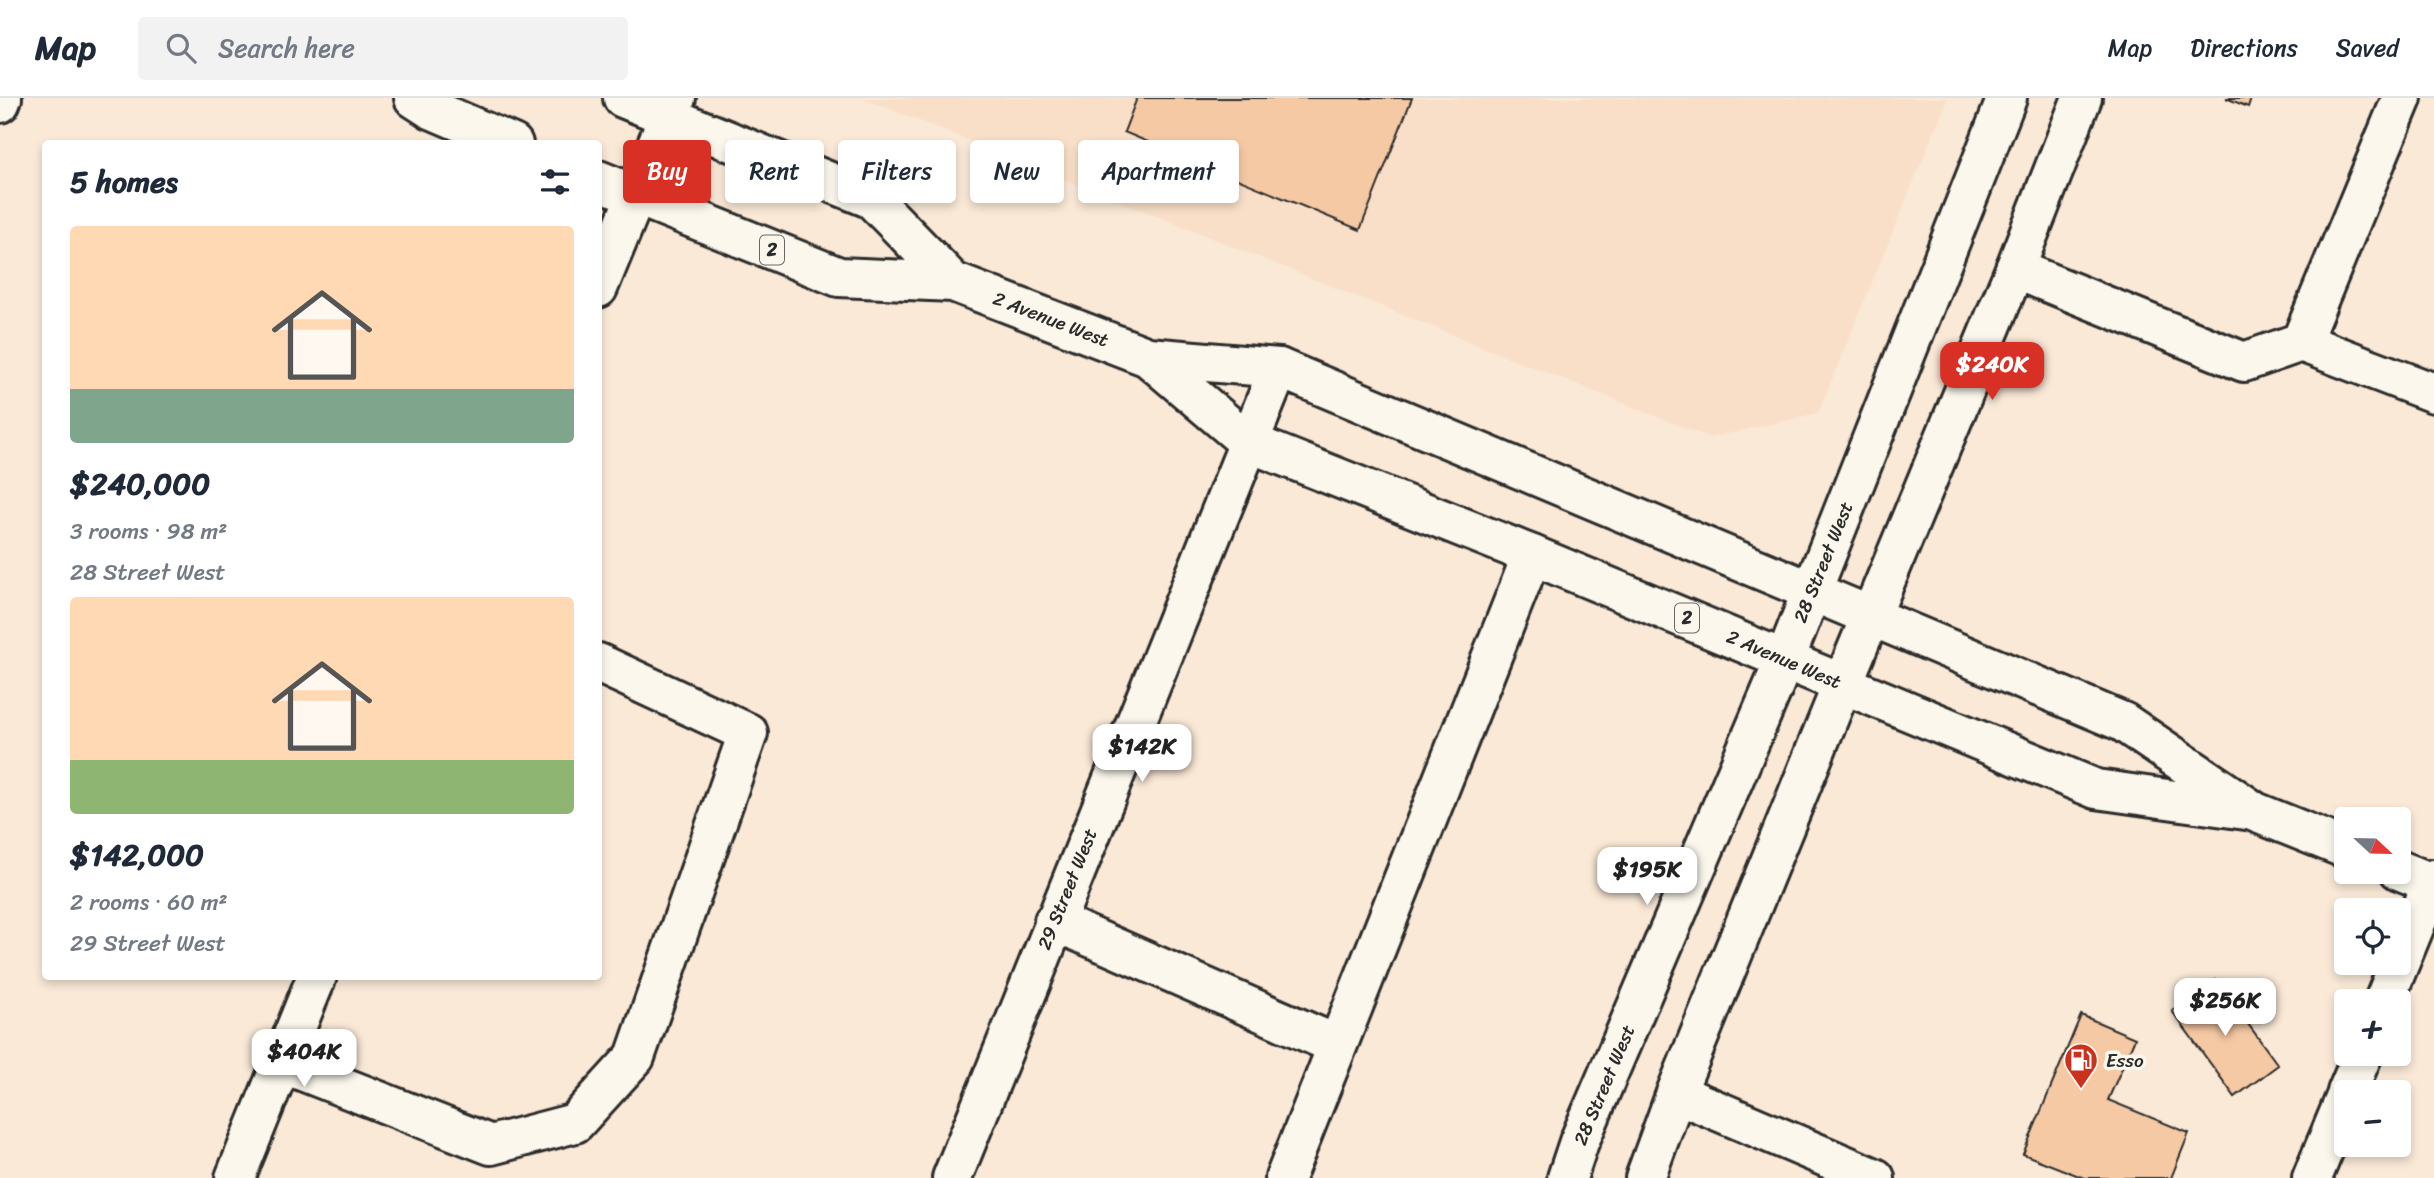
<!DOCTYPE html>
<html lang="en">
<head>
<meta charset="utf-8">
<style>
	body { margin:0; font-family:Sriracha,sans-serif; background:#f2f2f3; color:#1f2937; height:100vh; display:flex; flex-direction:column; font-size:26px; white-space:nowrap }
	* { box-sizing:border-box; margin:0 }
	p { font-size:23px; color:#747a83 }
	.icon { flex:none; width:38px; height:38px; fill:none; stroke:currentColor; stroke-width:2; stroke-linecap:round; stroke-linejoin:round }
	.map { position:relative; flex:1; overflow:hidden }
	.drawer { position:absolute; left:42px; top:42px; width:560px; height:840px; display:flex; flex-direction:column; background:#fff; border-radius:7px; box-shadow:0 4px 10px #0003 }
	.drawer>* { flex:none }
	.hud { position:absolute; left:623px; top:42px; width:665px; height:63px; display:flex; gap:14px }
	.needle { width:46px; rotate:112deg }
	.buttons { position:absolute; left:2334px; top:709px; display:grid; gap:14px }
	.buttons a { display:grid; place-items:center; width:77px; height:77px; border-radius:7px; background:#fff; box-shadow:0 4px 10px #0003; font-size:35px }
	.price { position:absolute; translate:-50% -60px; padding:0 16px; border-radius:14px; background:#fff; color:#222; font-size:23px; line-height:46px; filter:drop-shadow(0 2px 4px #0008) }
	.price::after { content:''; position:absolute; left:50%; top:42px; width:21px; height:16px; margin-left:-10px; background:inherit; clip-path:polygon(0 0,100% 0,50% 100%) }
	.price.selected { background:#d93025; color:#fff }
	ul { padding:0; list-style:none }
	li { display:grid; align-content:center; gap:14px; height:371px; padding:0 28px }
	li span { display:grid; place-items:center; height:217px; border-radius:7px; color:#555 }
	li>.icon { margin-inline-start:auto }
	span .icon { width:126px; height:126px; fill:#fffc; stroke-width:1 }
	li b { font-size:30px }
	h2 { display:flex; justify-content:space-between; align-items:center; height:84px; padding:0 28px; font-size:30px }
	.chip { padding:0 24px; border-radius:7px; background:#fff; box-shadow:0 4px 10px #0003; font-size:24px; line-height:63px }
	.chip.selected { background:#d93025; color:#fff }
	header { display:flex; align-items:center; gap:42px; box-sizing:border-box; height:98px; padding:0 35px; background:#fff; border-bottom:2px solid #e0e1e3 }
	header strong { font-size:33px }
	nav { display:flex; gap:38px; margin-inline-start:auto; font-size:24px }
	.search { width:490px; height:63px; background:#f2f2f3; display:flex; align-items:center; gap:18px; box-sizing:border-box; padding:0 24px; border-radius:7px; color:#747a83; font-size:26px }
	.map>svg:first-child { display:block }
</style>
</head>
<body>
<header>
<strong>Map</strong>
<div class="search"><svg class="icon" aria-label="search" viewBox="0 0 24 24"><circle cx="10" cy="10" r="6"/><path d="M15 15l6 6"/></svg>Search here</div>
<nav><a>Map</a><a>Directions</a><a>Saved</a></nav>
</header>
<div class="map">
<svg width="2434" height="1080" viewBox="0 0 2434 1080">
	<rect width="100%" height="100%" fill="#fae9d7"/>
	<filter id="ink" filterUnits="userSpaceOnUse"><feTurbulence type="fractalNoise" baseFrequency=".0143" numOctaves="2"/><feDisplacementMap in="SourceGraphic" scale="14" xChannelSelector="R" yChannelSelector="G"/><feConvolveMatrix kernelMatrix="1 2 1 2 8 2 1 2 1" color-interpolation-filters="sRGB"/></filter>
	<g filter="url(#ink)">
		<path fill="#f9dfc8" d="M862 0H1948L1818 315 1710 340Z"/>
		<path fill="#f6c9a5" stroke="#2b2b2b" stroke-width="2" d="M1137 0H1412L1360 132 1124 34Z
			M2226 0H2251L2248 9Z
			M2216 882 2278 967 2235 999 2172 913Z
			M2081 917 2135 940 2108 1002 2189 1035 2171 1080H2084L2023 1056Z"/>
		<g fill="none" stroke-linecap="round" stroke-linejoin="round">
			<g stroke="#2b2b2b" stroke-width="44">
				<path id="minor" d="M0 5 2 0
					M2015 171 2244 264 2301 244 2434 295
					M598 190 676 0
					M2301 244 2402 0
					M1054 823 1337 947
					M2384 903 2434 781
					M282 965 491 1047 575 1025 635 959 748 635 598 565
					M2347 994 2363 956
					M1676 995 1875 1080
					M235 1080 317 878
					M952 1080 1279 270
					M1285 1080 1532 457
					M1567 1080 1579 1044 1785 561
					M1645 1080 1676 995 1843 585
					M2312 1080 2347 996"/>
			</g>
			<g stroke="#2b2b2b" stroke-width="44">
				<path id="major" d="M1785 561 2007 0
					M1843 585 2015 171 2082 0"/>
			</g>
			<g stroke="#2b2b2b" stroke-width="44">
				<path id="highway" d="M414 0 431 11 513 46
					M623 0 872 101 953 184
					M598 82 839 179 953 184 1148 259 1279 270 2123 624 2255 714 2347 751
					M1148 259 1248 344 1532 457 2096 691 2246 712
					M2399 772 2434 786"/>
			</g>
			<use href="#minor" stroke="#fbf7ec" stroke-width="38"/>
			<use href="#major" stroke="#fbf7ec" stroke-width="38"/>
			<use href="#highway" stroke="#fbf7ec" stroke-width="38"/>
		</g>
	</g>
	<defs>
		<g id="fuel-pin" transform="scale(1.75)"><path d="M0 17L-7.5 6A9.5 9.5 0 1 1 7.5 6Z" fill="#c8321e" stroke="#fbf7ec"/><path d="M-5.5-6h7V0h2V4h1.3V-2.5L3-4.5l.8-.8L6-3V5H2.5V1h-1V6h-7ZM-4.2-4.7v3.2H.2V-4.7Z" fill="#fff"/></g>
	</defs>
	<g fill-rule="evenodd">
		<use href="#fuel-pin" x="2081" y="962"/>
	</g>
	<g text-anchor="middle" dominant-baseline="central" stroke-width="7" stroke-linejoin="round" paint-order="stroke">
		<g fill="#fbf7ec" stroke="#696865" stroke-width="2">
			<rect x="760" y="137.5" width="24" height="29" rx="5"/>
			<rect x="1675" y="505.5" width="24" height="29" rx="5"/>
		</g>
		<g font-size="18" font-weight="bold" fill="#2b2b2b">
			<text x="772" y="152">2</text>
			<text x="1687" y="520">2</text>
		</g>
		<g font-size="19" fill="#2b2b2b" stroke="#fbf7ec">
			<text transform="translate(1051 221) rotate(21)">2 Avenue West</text>
			<text transform="translate(1823 464) rotate(-68)">28 Street West</text>
			<text transform="translate(1784 561) rotate(23)">2 Avenue West</text>
			<text transform="translate(1067 791) rotate(-68)">29 Street West</text>
			<text transform="translate(1604 987) rotate(-67)">28 Street West</text>
		</g>
		<g font-size="19" fill="#2b2b2b" stroke="#fbf7ec" text-anchor="start">
			<text x="2106" y="962">Esso</text>
		</g>
	</g>
</svg>
<div class="buttons">
<a><svg class="needle" viewBox="-14 -14 28 28"><path d="M0-13l5 13h-10z" fill="#e53935"/><path d="M0 13l5-13h-10z" fill="#747a83"/></svg></a>
<a><svg class="icon" aria-label="locate" viewBox="0 0 24 24"><circle cx="12" cy="12" r="6"/><path d="M12 2v4M12 18v4M2 12h4M18 12h4"/></svg></a>
<a>+</a>
<a>−</a>
</div>
<b class="price selected" style="left:1992px;top:304px">$240K</b>
<b class="price" style="left:1142px;top:686px">$142K</b>
<b class="price" style="left:1647px;top:809px">$195K</b>
<b class="price" style="left:2225px;top:940px">$256K</b>
<b class="price" style="left:304px;top:991px">$404K</b>
<div class="hud">
<a class="chip selected">Buy</a>
<a class="chip">Rent</a>
<a class="chip">Filters</a>
<a class="chip">New</a>
<a class="chip">Apartment</a>
</div>
<section class="drawer">
<h2>5 homes<svg class="icon" aria-label="filters" viewBox="0 0 24 24"><path d="M4 7h16M4 17h16"/><circle cx="9" cy="7" r="2"/><circle cx="15" cy="17" r="2"/></svg></h2>
<ul>
<li><span style="background:linear-gradient(#ffd9b3 75%,#7fa58c 0)"><svg class="icon" aria-label="home" viewBox="0 0 24 24"><path d="M3 11l9-7 9 7M6 9v11h12V9"/></svg></span><div><b>$240,000</b><p>3 rooms · 98 m²</p><p>28 Street West</p></div></li>
<li><span style="background:linear-gradient(#ffd9b3 75%,#8fb573 0)"><svg class="icon" aria-label="home" viewBox="0 0 24 24"><path d="M3 11l9-7 9 7M6 9v11h12V9"/></svg></span><div><b>$142,000</b><p>2 rooms · 60 m²</p><p>29 Street West</p></div></li>
</ul>
</section>
</div>
</body>
</html>
